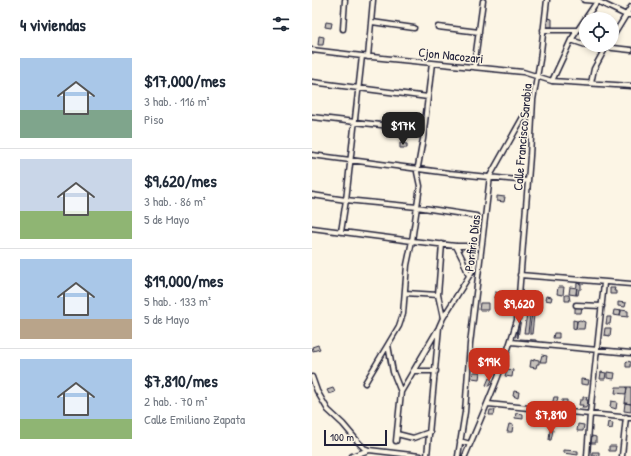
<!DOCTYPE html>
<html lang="es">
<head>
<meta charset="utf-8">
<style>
	body { margin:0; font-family:"Patrick Hand",sans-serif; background:#f6f6f7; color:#1f2937; height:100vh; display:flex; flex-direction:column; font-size:15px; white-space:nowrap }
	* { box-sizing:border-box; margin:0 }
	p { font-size:13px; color:#747a83 }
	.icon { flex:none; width:22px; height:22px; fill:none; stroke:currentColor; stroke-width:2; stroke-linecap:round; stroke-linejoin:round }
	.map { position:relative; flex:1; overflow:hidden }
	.sheet { display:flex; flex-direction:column; background:#fff; width:312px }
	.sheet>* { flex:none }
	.buttons { position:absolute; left:267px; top:12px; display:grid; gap:8px }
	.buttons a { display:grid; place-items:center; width:40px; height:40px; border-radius:50%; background:#fff; box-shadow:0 2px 6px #0003; font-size:20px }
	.scale { position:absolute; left:12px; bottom:10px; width:63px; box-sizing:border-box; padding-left:4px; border:2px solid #22223b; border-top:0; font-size:11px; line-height:14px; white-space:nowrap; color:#22223b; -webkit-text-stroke:3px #fcf5e5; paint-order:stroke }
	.price { position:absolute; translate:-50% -34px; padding:0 9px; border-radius:8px; background:#c8321e; color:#fff; font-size:13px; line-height:26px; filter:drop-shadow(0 1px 2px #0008) }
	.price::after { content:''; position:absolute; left:50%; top:24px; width:12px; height:9px; margin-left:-6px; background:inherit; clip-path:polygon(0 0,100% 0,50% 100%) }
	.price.on { background:#222; color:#fff }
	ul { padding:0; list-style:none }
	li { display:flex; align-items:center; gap:12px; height:100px; padding:0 20px }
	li+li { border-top:1px solid #e0e1e3 }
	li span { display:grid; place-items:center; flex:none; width:112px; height:80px; border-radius:0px; color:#555 }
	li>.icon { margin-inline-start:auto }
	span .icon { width:48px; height:48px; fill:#fffc; stroke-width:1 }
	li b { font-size:17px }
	h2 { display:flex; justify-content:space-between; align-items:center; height:48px; padding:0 20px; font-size:17px }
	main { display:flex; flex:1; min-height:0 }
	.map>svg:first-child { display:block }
</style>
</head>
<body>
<main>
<section class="sheet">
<h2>4 viviendas<svg class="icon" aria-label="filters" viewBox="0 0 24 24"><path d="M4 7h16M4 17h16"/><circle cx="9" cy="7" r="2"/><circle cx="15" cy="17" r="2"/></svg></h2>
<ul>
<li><span style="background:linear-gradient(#a9c7e8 65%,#7fa58c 0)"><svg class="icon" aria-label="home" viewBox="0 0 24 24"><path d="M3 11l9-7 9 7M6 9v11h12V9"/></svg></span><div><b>$17,000/mes</b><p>3 hab. · 116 m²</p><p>Piso</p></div></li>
<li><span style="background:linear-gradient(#c9d6e8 65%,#8fb573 0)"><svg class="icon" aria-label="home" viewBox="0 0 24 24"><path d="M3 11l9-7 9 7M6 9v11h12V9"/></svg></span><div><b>$9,620/mes</b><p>3 hab. · 86 m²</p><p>5 de Mayo</p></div></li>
<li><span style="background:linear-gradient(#a9c7e8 75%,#b9a48a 0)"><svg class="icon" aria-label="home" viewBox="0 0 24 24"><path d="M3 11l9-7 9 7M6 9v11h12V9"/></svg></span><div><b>$19,000/mes</b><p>5 hab. · 133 m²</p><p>5 de Mayo</p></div></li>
<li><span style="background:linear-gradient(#a9c7e8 75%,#8fb573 0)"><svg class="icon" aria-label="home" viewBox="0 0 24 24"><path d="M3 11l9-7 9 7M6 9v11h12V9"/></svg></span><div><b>$7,810/mes</b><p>2 hab. · 70 m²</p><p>Calle Emiliano Zapata</p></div></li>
</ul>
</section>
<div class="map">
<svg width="319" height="456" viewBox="0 0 319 456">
	<rect width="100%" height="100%" fill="#fcf5e5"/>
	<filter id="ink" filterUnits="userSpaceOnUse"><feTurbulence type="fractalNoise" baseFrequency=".025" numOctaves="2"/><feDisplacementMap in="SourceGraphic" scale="8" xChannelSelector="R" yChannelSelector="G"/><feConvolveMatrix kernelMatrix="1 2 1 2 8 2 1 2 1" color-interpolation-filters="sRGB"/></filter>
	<g filter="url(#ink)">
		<path fill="#c6c1bb" stroke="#22223b" d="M235 18 240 19V27H235Z
			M14 22 20 23 19 28 13 27Z
			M7 36 12 37 11 45H6Z
			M74 132a3 3 0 1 1 6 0a3 3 0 1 1-6 0Z
			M88 143 95 144V148H88Z
			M185 196 193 197 192 202 185 201Z
			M265 283 269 284V289H267L266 295H264Z
			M246 287H252L251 295 245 294Z
			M258 287 265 288 264 295 257 294Z
			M298 288H303L302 291H304V294H298Z
			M183 292 189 293V295H190V293H195V298H182Z
			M253 295H257L258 301H253Z
			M234 296 240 297 239 301 233 300Z
			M306 302 314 303 313 307 306 306Z
			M168 303H176V310H167Z
			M263 307H270L269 313H263Z
			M302 310 309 311 308 316 301 315Z
			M309 310 316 311V317L308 316Z
			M208 312H210L206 338 205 337Z
			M215 314 218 315 216 333H212Z
			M220 314 222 315 220 334H218V327Z
			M295 317H299L298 324H294Z
			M261 320 265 321 264 329 261 328Z
			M268 320 273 322 272 329H264L265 321Z
			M293 328H299L298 336 292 335Z
			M242 333H247V338H241Z
			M208 339 224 340V342L208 341Z
			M6 345 8 349 1 351 0 347Z
			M165 353H167V363L162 362V361L164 360Z
			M230 355 235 356 234 362H228Z
			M222 359 227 360V364H225L224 368 218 367 219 360 222 361Z
			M315 361 319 362V367H314V362Z
			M166 367 174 368 173 371 166 370Z
			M195 369 201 370 200 377 193 376Z
			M161 372H168L167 379 160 378Z
			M289 372 294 373 293 379H288Z
			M295 372 303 373 302 379 295 378Z
			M177 378 180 380 177 386 174 385Z
			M269 379 277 380 276 385 269 384Z
			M304 387H315L314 394 303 393Z
			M315 387H319V404L313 403Z
			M21 388 23 392 17 394 15 390Z
			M202 391 207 392 206 398 201 396Z
			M242 397H246L244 406 240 405Z
			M271 397H275L274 400H276L275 406H274V408H270L271 405H267L268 400H271Z
			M250 400H255V408L250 407Z
			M299 401 305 402 304 409 298 407Z
			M313 403 319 404V412L312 411Z
			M178 410H183L182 415H177Z
			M204 413 211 414V419L203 418Z
			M296 422 301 423 300 429 295 428Z
			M197 424 201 425 200 432H195Z
			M266 424 272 425 271 431H265Z
			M238 430H241L239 440H237Z
			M280 436 284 437V443H279Z
			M297 446H304L303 451H297Z
			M251 450 266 451V455L251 453Z
			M280 452H287V456H280Z"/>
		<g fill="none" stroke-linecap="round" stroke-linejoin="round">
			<g stroke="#22223b" stroke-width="7">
				<path id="minor" d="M272 0 285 1 314 15H319
					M60 22 102 28
					M126 27 167 32
					M31 29 33 0
					M231 30H266
					M300 38 319 7
					M259 40 274 45
					M274 45 319 50
					M0 50 50 56 211 72 240 81 319 86
					M50 56 34 200 105 207 164 216
					M56 57 61 0
					M162 67 171 1
					M240 81 259 40 286 0
					M0 82 116 97
					M279 83 282 69 295 45
					M0 117 112 130
					M0 155 137 173 216 181
					M0 195 34 200 29 232
					M0 228 100 241 95 265 91 314 87 326 53 383
					M130 244 126 295 131 318
					M144 246 151 260 157 276
					M208 275 319 284
					M93 293 126 295
					M264 305 290 306
					M199 342 319 353
					M76 345 81 372 89 392 126 329
					M101 371H124
					M0 377 5 391 16 410 31 424 47 443 52 448 57 450 108 456
					M176 404 319 418
					M85 434 101 438 118 432
					M84 441 89 392
					M148 441 158 444
					M40 456 57 450
					M115 456 127 327 131 318 162 268 164 253 158 247 153 246H144L100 241 108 186 105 172 111 139 120 63
					M146 456 153 412 158 344 178 176 220 101
					M153 456C172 411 192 367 205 320L218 156 221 100 228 60 235 0
					M275 456 278 414 292 283
					M310 456 314 417"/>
			</g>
			<use href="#minor" stroke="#fcf5e5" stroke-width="4"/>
		</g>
	</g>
	<g text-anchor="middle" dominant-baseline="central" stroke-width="3" stroke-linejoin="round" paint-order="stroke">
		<g font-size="13" fill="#22223b" stroke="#fcf5e5">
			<text transform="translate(139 55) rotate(6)">Cjon Nacozari</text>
			<text transform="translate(210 137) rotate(-85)">Calle Francisco Sarabia</text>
			<text transform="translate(160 243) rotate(-83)">Porfirio Días</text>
		</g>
	</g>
</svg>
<div class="buttons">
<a><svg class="icon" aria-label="locate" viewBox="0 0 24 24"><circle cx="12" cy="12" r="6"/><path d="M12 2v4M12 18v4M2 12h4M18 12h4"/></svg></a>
</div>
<div class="scale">100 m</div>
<b class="price on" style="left:91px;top:146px">$17K</b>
<b class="price" style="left:207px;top:324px">$9,620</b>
<b class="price" style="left:177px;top:382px">$19K</b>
<b class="price" style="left:239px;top:435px">$7,810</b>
</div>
</main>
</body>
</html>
